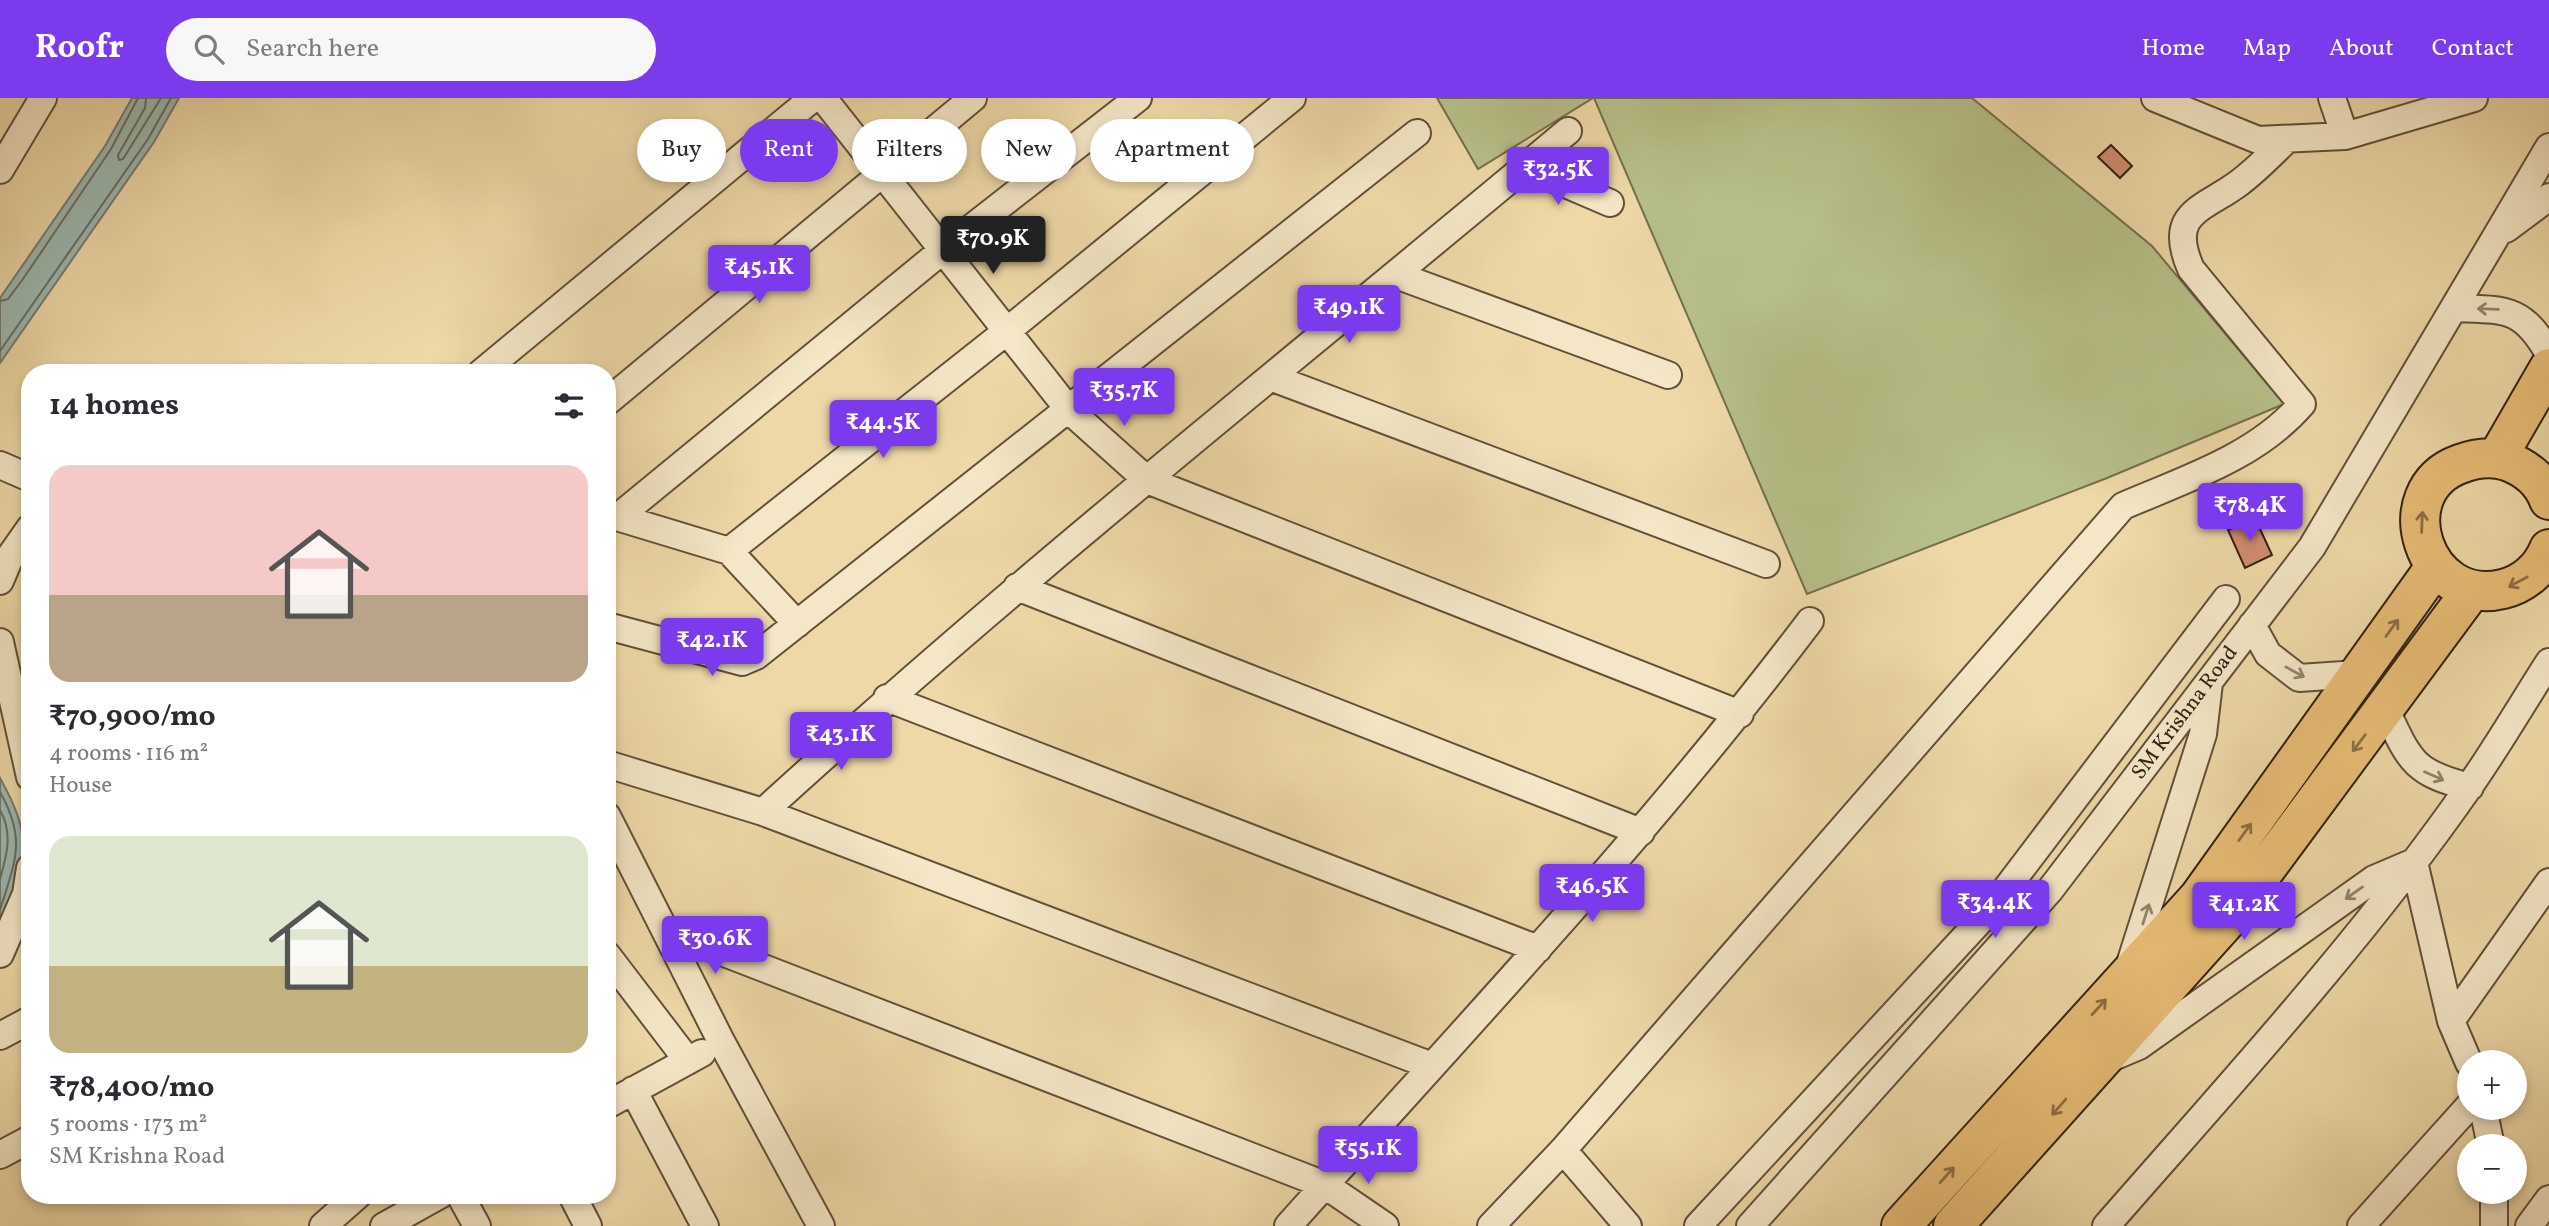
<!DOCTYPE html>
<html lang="en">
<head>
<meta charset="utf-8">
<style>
	body { margin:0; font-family:Vollkorn,serif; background:#f7f7f7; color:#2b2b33; height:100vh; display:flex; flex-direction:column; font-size:26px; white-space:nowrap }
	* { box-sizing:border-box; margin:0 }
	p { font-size:23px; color:#7c7c81 }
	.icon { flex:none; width:38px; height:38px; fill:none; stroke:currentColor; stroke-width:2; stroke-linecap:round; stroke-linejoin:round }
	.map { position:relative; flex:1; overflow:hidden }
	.details { position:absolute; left:21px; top:266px; width:595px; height:840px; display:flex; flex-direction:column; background:#fff; border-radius:28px; box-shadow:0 4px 10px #0003 }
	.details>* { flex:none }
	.top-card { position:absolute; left:637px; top:21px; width:665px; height:63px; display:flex; gap:14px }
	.tools { position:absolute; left:2457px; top:952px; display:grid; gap:14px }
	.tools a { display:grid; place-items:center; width:70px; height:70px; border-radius:50%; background:#fff; box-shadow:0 4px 10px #0003; font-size:35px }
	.price { position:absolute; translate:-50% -60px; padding:0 16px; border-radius:7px; background:#7c3aed; color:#fff; font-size:23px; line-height:46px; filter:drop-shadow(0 2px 4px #0008) }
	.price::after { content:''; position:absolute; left:50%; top:42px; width:21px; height:16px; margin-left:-10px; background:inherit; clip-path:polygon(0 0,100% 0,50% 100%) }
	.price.current { background:#222; color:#fff }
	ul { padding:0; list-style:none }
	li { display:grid; align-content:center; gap:14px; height:371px; padding:0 28px }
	li span { display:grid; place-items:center; height:217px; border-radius:21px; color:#555 }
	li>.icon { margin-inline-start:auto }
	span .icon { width:126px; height:126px; fill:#fffc; stroke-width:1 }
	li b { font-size:30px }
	h2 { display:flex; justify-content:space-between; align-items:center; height:84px; padding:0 28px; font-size:30px }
	.chip { padding:0 24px; border-radius:32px; background:#fff; box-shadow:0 4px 10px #0003; font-size:24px; line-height:63px }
	.chip.current { background:#7c3aed; color:#fff }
	header { display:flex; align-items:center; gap:42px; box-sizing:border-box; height:98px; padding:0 35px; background:#7c3aed; color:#fff }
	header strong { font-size:33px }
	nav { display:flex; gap:38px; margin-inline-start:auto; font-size:24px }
	.search { width:490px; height:63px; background:#f7f7f7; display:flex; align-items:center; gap:18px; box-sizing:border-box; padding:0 24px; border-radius:38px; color:#7c7c81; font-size:26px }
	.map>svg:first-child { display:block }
</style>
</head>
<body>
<header>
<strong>Roofr</strong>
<div class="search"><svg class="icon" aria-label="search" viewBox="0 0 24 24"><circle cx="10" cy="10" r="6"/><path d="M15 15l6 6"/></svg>Search here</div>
<nav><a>Home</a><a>Map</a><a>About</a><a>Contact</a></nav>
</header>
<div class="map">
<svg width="2549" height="1128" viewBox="0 0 2549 1128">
	<rect width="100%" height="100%" fill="#eed8a7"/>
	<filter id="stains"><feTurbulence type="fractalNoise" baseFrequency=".00286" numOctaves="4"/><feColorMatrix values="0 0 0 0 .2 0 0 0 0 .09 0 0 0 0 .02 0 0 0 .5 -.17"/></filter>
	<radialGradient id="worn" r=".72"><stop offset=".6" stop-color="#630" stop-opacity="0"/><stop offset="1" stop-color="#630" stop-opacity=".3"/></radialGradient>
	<path fill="#b7bf88" stroke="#74704e" stroke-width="2" d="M1437 0H1593L1478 71Z
		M1594 0H1972L2152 148 2284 306 2107 380 1807 496Z"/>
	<path fill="#9bb8af" stroke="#717c71" stroke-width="2" d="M132 0H179L154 44 0 265V200L105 48Z
		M0 680C35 743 24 755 5 820L0 827Z"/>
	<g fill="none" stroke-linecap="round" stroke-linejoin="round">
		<path stroke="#666d62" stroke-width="2" d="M146 0 145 10 118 57 119 62 123 61 161 0
			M0 203 8 201 23 181 111 51 138 0
			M0 253 148 41 171 0
			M0 694C27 742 15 763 0 812
			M0 712C13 735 7 757 0 781"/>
	</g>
	<path fill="#d18c71" stroke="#322214" stroke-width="2" d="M2111 47 2132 68 2120 80 2098 59Z
		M2255 420 2272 457 2245 470 2228 432Z"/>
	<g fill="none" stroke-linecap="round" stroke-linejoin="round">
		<g stroke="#615039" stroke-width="30">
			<path id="minor" d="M823 0 1069 312 1147 382 1740 616
				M2155 0 2258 42 2345 38 2474 0
				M2332 0 2345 38
				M1526 69 1610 105
				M0 72 43 0
				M2506 131 2549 99
				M1396 177 1668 277
				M2454 210C2505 212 2522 208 2549 256
				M481 275 813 0
				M1273 280 1766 466
				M607 304 973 0
				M0 367 30 380
				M607 416 729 453 797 526
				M618 419 943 152 1138 0
				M729 453 1007 233 1292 0
				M0 483 11 457 30 430
				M1017 489 1641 734
				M2252 527 2268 556 2299 580 2358 576
				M607 528 742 564 756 558 1417 35
				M0 544 30 679
				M887 600 1538 851
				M2385 610C2409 661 2412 675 2470 689
				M607 666 763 714 1432 968
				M763 714C1022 477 1298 259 1568 33
				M607 718 722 945 821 1128
				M665 832 1325 1087 1385 1128
				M0 856 26 796 30 770
				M607 857 688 963
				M2129 869 2203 636 2209 585
				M2451 923 2549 784
				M0 938 30 922
				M2113 959 2139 948 2374 781 2414 764 2451 923 2469 965
				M633 992 705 1128
				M607 1007 702 955
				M2483 1010 2491 1048
				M1563 1052 1628 1128
				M0 1057 30 1041
				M460 1097 477 1128
				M572 1097 588 1128
				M323 1128 358 1097
				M384 1128 440 1097
				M1288 1128C1466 929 1649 736 1810 523
				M1491 1128 1563 1052 2123 408C2186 381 2256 359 2302 306L2191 171C2166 114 2203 112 2239 85 2255 73 2269 59 2283 45
				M1698 1128 1990 812 2226 501
				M1750 1128 2050 792 2312 449 2549 49
				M2106 1128C2230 986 2361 844 2469 689 2497 649 2522 606 2549 564
				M2361 1128 2469 1008
				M2494 1128V1094
				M2529 1128 2549 1101"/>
		</g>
		<g stroke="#322214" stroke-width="42">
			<path id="highway" d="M2497 360 2549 270
				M2549 402C2542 383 2526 370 2507 363 2491 358 2476 360 2460 366 2386 393 2424 510 2503 491 2524 486 2541 471 2549 451
				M1901 1128 2199 799 2435 469
				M1953 1128 2230 819 2472 492"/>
		</g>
		<use href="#minor" stroke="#f4e6c6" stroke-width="26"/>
		<use href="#highway" stroke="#e7bc74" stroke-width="38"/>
	</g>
	<defs><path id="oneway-shaft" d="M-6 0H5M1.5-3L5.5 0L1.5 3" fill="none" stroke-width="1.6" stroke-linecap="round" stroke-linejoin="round" transform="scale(1.75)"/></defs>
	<g stroke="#93846d">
		<use href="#oneway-shaft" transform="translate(2488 211) rotate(-178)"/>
		<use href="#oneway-shaft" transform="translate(2295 574) rotate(29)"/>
		<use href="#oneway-shaft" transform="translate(2434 678) rotate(24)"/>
		<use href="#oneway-shaft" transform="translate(2354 795) rotate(145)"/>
		<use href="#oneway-shaft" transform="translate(2146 816) rotate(-72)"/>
	</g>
	<g stroke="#8c6f44">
		<use href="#oneway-shaft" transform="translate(2422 424) rotate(-88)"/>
		<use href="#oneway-shaft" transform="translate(2518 484) rotate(152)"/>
		<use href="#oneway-shaft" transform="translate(2392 530) rotate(-54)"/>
		<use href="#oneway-shaft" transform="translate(2359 645) rotate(127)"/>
		<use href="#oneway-shaft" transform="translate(2245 734) rotate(-54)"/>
		<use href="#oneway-shaft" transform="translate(2099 909) rotate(-48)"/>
		<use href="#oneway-shaft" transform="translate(2059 1009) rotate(131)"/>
		<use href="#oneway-shaft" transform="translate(1947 1077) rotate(-48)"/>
	</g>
	<g text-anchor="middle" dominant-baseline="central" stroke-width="6" stroke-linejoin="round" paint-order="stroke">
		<g font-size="21" fill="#322214" stroke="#f4e6c6">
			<text transform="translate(2185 615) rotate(-53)">SM Krishna Road</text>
		</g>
	</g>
	<rect width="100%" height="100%" filter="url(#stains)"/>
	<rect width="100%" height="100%" fill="url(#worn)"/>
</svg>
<div class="tools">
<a>+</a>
<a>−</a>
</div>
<b class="price" style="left:1558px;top:109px">₹32.5K</b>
<b class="price current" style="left:993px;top:178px">₹70.9K</b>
<b class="price" style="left:759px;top:207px">₹45.1K</b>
<b class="price" style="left:1349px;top:247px">₹49.1K</b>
<b class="price" style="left:1124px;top:330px">₹35.7K</b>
<b class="price" style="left:883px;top:362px">₹44.5K</b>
<b class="price" style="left:2250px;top:445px">₹78.4K</b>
<b class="price" style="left:712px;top:580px">₹42.1K</b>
<b class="price" style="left:841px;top:674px">₹43.1K</b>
<b class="price" style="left:1592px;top:826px">₹46.5K</b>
<b class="price" style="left:1995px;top:842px">₹34.4K</b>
<b class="price" style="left:2244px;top:844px">₹41.2K</b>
<b class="price" style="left:715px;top:878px">₹30.6K</b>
<b class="price" style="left:1368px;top:1088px">₹55.1K</b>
<div class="top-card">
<a class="chip">Buy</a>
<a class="chip current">Rent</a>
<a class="chip">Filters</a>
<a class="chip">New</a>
<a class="chip">Apartment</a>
</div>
<section class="details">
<h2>14 homes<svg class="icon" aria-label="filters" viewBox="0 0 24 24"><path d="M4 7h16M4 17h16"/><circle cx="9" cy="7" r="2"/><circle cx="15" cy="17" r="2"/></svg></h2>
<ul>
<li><span style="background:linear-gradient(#f6c9c9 60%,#b9a48a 0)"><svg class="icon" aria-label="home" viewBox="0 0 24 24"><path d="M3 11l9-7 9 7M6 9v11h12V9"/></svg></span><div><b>₹70,900/mo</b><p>4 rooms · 116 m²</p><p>House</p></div></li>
<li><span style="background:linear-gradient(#dfe7d0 60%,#c2b280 0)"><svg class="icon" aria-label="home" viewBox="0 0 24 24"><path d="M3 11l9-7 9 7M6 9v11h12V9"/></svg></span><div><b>₹78,400/mo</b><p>5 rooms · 173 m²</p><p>SM Krishna Road</p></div></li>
</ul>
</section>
</div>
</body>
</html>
